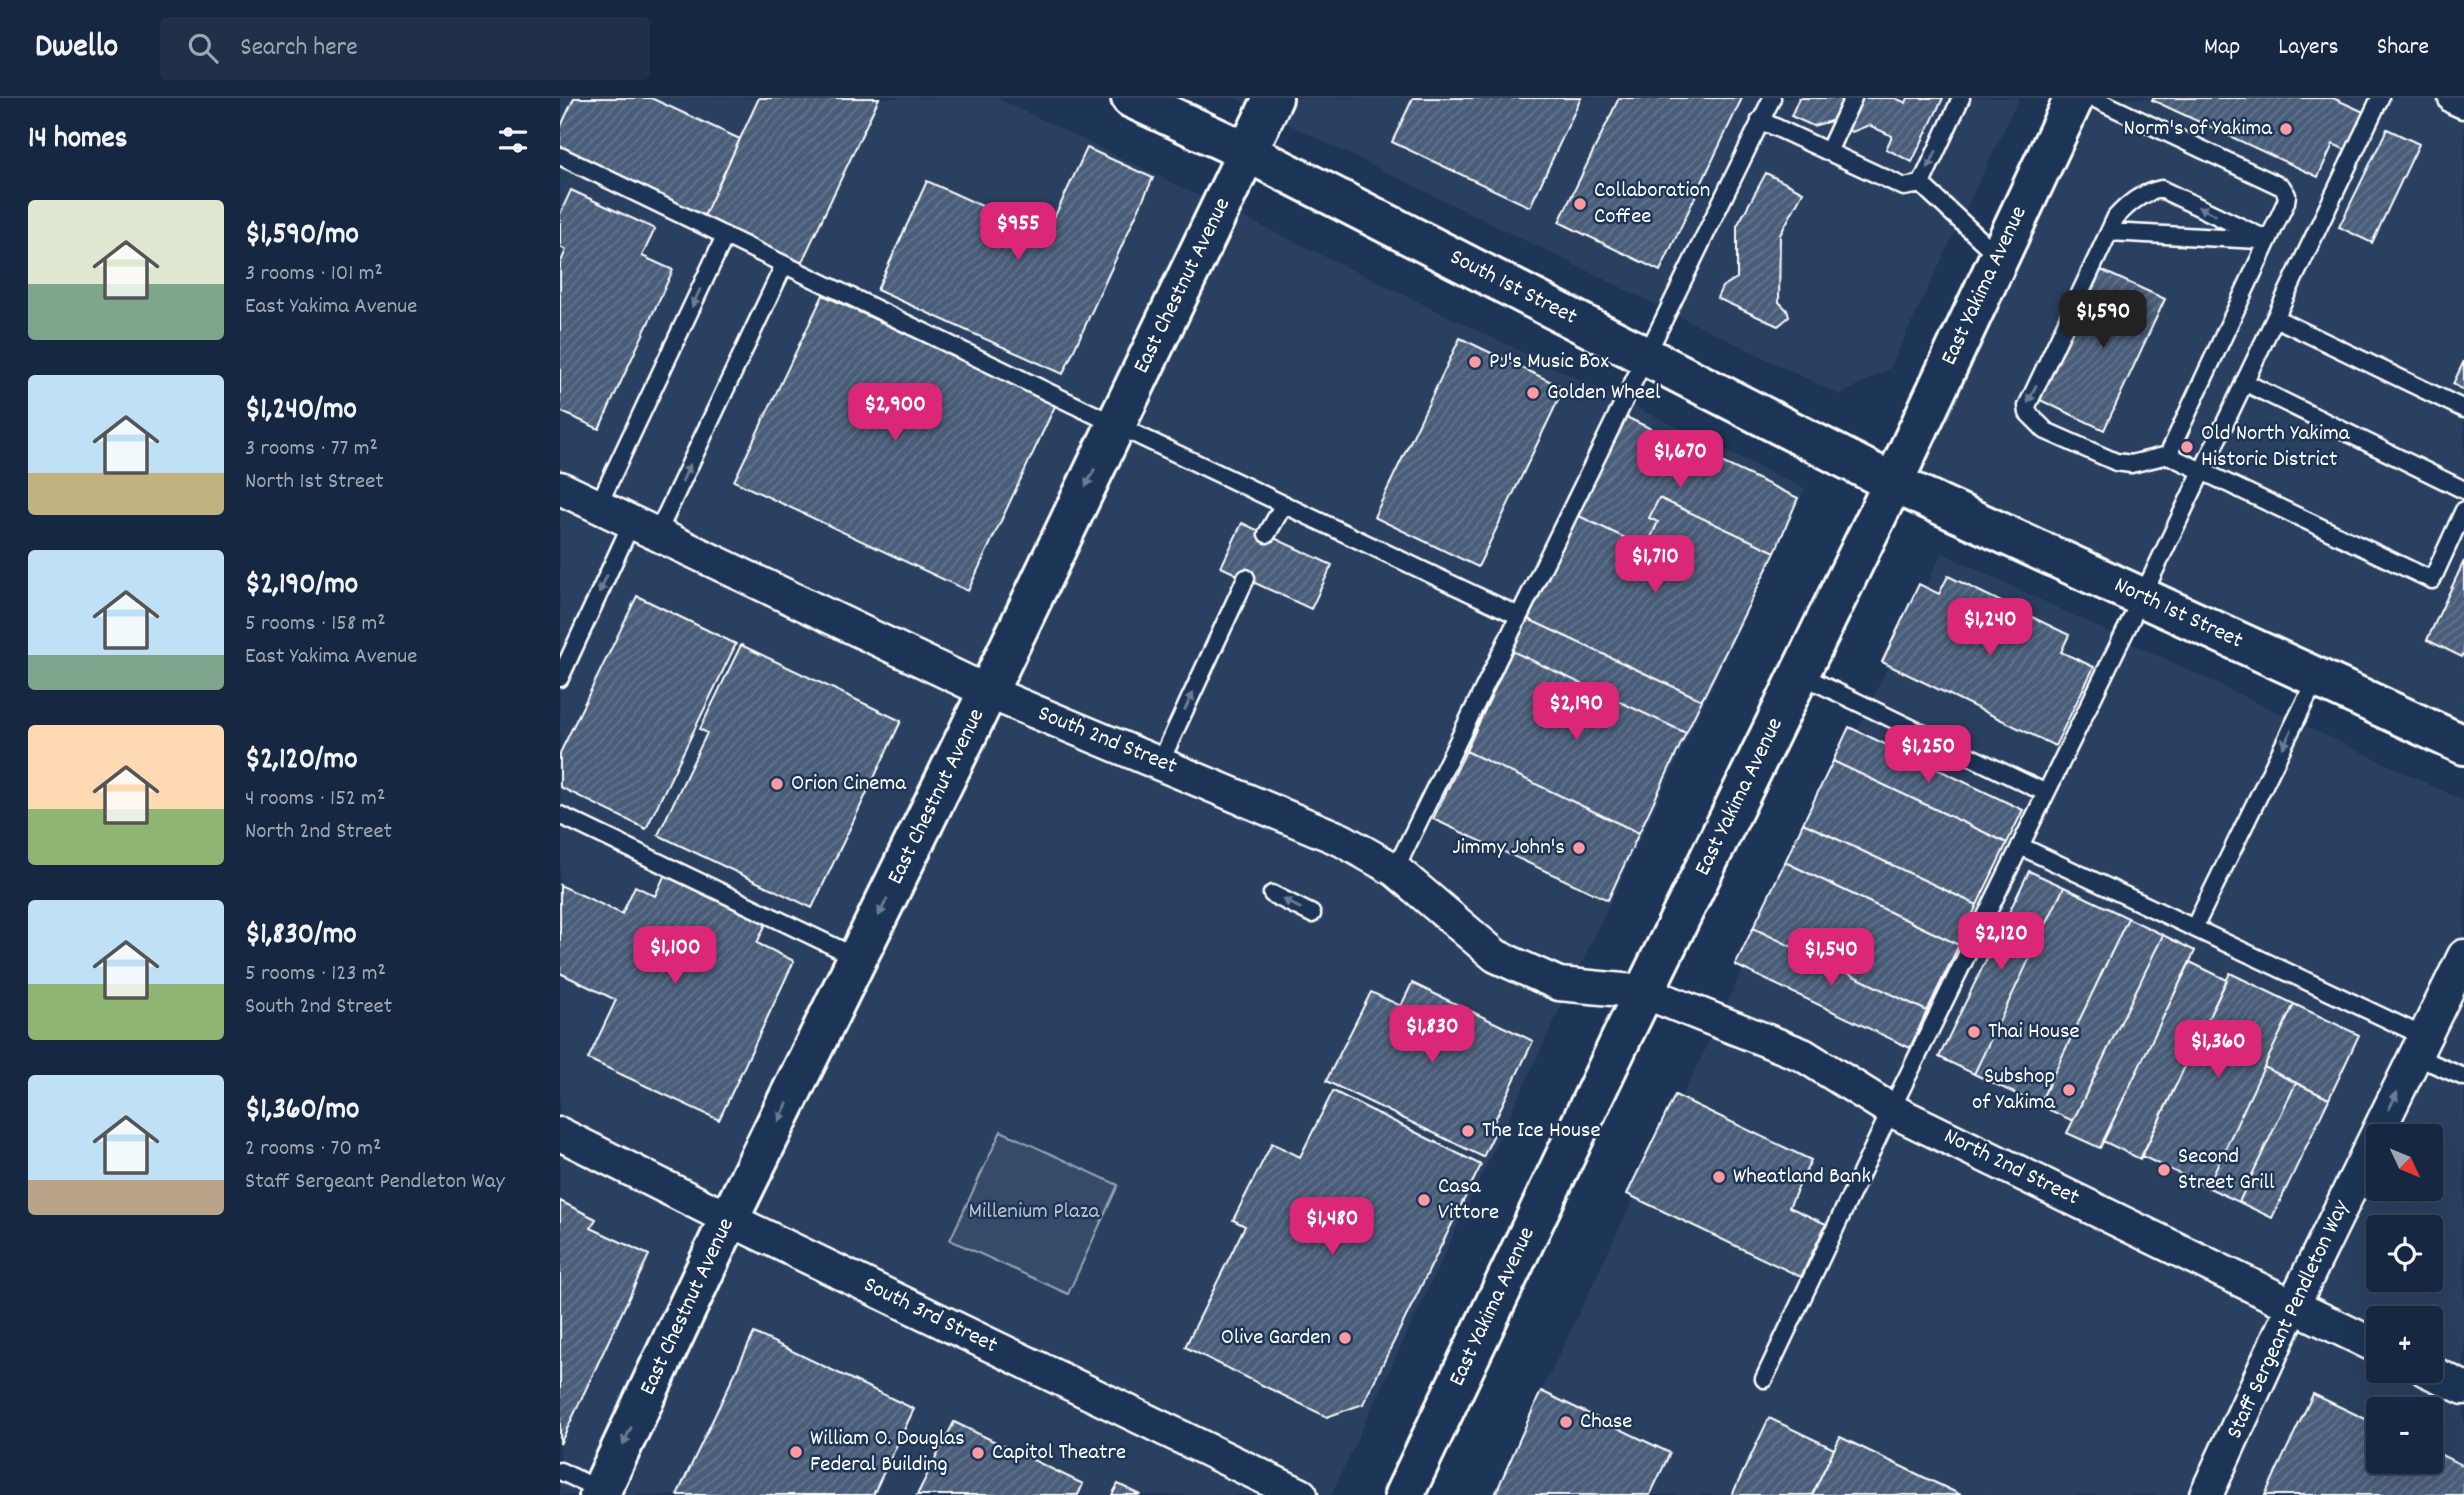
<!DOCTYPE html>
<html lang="en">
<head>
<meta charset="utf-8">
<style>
	body { margin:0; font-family:Dekko,sans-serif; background:#1f3048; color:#f1f3f6; height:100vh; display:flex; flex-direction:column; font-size:26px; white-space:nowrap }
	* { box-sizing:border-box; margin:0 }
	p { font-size:23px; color:#9ea6b1 }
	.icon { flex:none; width:38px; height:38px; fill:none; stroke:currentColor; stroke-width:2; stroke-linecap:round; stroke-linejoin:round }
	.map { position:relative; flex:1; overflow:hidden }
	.drawer { display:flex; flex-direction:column; background:#162841; width:560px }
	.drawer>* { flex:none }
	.needle { width:46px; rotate:134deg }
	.fabs { position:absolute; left:1806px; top:1026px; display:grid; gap:14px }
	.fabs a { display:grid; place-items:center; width:77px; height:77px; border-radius:7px; background:#162841; box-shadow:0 7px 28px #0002,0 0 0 2px #35445a; font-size:35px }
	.price { position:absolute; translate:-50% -60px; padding:0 16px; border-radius:14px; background:#db2777; color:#fff; font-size:23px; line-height:46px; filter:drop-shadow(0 2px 4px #0008) }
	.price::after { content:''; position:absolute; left:50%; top:42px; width:21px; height:16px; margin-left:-10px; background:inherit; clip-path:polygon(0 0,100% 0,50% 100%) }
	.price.active { background:#222; color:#fff }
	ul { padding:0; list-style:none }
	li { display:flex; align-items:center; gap:21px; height:175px; padding:0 28px }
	li span { display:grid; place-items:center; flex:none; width:196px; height:140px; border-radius:7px; color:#555 }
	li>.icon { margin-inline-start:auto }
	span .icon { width:84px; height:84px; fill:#fffc; stroke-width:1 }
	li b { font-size:30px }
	h2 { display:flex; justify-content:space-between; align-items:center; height:84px; padding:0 28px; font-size:30px }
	header { display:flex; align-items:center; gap:42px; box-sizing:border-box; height:98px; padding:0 35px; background:#162841; border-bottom:2px solid #35445a }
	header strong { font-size:33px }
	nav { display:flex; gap:38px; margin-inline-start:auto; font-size:24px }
	.search { width:490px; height:63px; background:#1f3048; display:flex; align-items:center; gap:18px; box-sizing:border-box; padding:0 24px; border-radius:7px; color:#9ea6b1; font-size:26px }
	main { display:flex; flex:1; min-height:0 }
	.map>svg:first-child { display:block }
</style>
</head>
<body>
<header>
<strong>Dwello</strong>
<div class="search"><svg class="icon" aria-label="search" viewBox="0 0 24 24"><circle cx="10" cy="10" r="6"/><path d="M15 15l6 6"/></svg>Search here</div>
<nav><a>Map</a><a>Layers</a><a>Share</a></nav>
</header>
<main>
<section class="drawer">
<h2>14 homes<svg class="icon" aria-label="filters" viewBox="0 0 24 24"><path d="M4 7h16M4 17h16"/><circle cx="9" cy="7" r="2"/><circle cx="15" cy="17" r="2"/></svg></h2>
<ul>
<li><span style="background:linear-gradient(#dfe7d0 60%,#7fa58c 0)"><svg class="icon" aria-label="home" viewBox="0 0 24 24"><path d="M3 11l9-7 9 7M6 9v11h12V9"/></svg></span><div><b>$1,590/mo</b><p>3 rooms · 101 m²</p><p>East Yakima Avenue</p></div></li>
<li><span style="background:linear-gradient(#bfe0f5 70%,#c2b280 0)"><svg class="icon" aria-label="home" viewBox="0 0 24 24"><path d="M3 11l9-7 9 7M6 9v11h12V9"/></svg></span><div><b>$1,240/mo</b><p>3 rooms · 77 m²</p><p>North 1st Street</p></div></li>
<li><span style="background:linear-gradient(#bfe0f5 75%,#7fa58c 0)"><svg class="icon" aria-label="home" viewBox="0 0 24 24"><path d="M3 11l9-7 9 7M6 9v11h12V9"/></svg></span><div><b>$2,190/mo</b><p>5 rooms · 158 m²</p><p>East Yakima Avenue</p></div></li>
<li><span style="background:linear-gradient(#ffd9b3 60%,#8fb573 0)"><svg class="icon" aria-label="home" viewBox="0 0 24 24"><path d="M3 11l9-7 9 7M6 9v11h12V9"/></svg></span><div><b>$2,120/mo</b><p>4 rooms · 152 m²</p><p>North 2nd Street</p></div></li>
<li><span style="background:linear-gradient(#bfe0f5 60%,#8fb573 0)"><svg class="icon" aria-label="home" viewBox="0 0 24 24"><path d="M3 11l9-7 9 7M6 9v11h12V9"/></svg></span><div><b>$1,830/mo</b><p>5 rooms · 123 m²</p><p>South 2nd Street</p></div></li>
<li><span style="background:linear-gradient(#bfe0f5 75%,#b9a48a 0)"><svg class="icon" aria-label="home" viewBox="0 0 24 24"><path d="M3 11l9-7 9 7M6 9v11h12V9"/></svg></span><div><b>$1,360/mo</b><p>2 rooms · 70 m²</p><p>Staff Sergeant Pendleton Way</p></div></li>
</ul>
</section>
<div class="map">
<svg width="1904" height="1397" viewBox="0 0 1904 1397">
	<defs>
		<pattern id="building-hatch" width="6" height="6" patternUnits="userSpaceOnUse" patternTransform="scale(1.75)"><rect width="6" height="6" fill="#4a5d79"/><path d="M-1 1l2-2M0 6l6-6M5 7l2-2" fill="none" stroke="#65758d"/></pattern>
	</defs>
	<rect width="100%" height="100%" fill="#1d3557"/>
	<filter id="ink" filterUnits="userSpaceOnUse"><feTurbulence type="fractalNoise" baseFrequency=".0143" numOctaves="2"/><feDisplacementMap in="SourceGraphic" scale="14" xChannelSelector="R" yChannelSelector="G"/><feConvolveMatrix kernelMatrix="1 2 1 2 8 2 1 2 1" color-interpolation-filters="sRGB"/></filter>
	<g filter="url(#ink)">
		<path fill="#2a4161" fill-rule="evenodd" d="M0 0H437L1245 391 771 1397H0Z
			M675 0H1459L1330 270 1280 297Z
			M1514 0H1904V647L1333 385Z
			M1382 455 1904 703V1397H932ZM1818 1038H1871V1090H1818ZM1818 1129H1871V1181H1818ZM1818 1220H1871V1272H1818ZM1818 1311H1871V1363H1818Z"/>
		<path fill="#364b69" stroke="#9aa5b4" stroke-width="2" d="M441 1033 558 1087 508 1196 390 1142Z"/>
		<path fill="url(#building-hatch)" stroke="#fff" stroke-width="2" d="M14 0H91L180 41 143 120 0 50V30Z
			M199 0H319L241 166 143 120Z
			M853 0H1021L970 109 832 44Z
			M1059 0H1182L1100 173 999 124Z
			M1239 0H1335L1346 5 1348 0H1383L1352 64 1326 51 1332 38 1309 27 1292 34 1271 23 1253 28 1231 18Z
			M1593 0H1773L1806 15 1788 53 1773 46 1758 79 1592 2Z
			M1827 31 1859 46 1812 145 1779 129Z
			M527 50 593 80 503 276 317 192 367 83 486 137Z
			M1206 75 1243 94 1220 137 1219 204 1227 212 1229 219 1218 228 1157 200 1162 189 1177 180V128Z
			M11 92 95 131 82 158 113 172 39 331 0 313V166L6 152 0 149V116Z
			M1541 172 1605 201 1544 332 1480 302Z
			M263 197 496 306 408 493 174 383Z
			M900 240 1004 290 918 469 814 419Z
			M1904 263V292L1893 286Z
			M1064 318 1238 400 1215 454 1099 400 1089 420 1098 424 1086 450 1017 417Z
			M1099 400 1215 454 1142 602 968 521 1017 417 1086 450 1098 424 1089 420Z
			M682 425 772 467 751 511 661 469Z
			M1904 463V555L1902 559 1867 542Z
			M1388 478 1509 537 1501 554 1534 569 1495 648 1322 564 1359 486 1379 496Z
			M77 498 176 546 86 731 0 689V655Z
			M968 521 1142 602 1126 635 952 553Z
			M181 547 341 623 252 810 98 737 147 635 140 631Z
			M952 553 1126 635 1079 735 906 653Z
			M1289 629 1463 712 1447 745 1273 663Z
			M906 653 1079 735 1048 802 873 721Z
			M1273 663 1447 745 1417 807 1243 725Z
			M1243 725 1417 807 1399 847 1225 764Z
			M1225 764 1399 847 1367 913 1193 830Z
			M107 772 209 819 197 845 234 863 159 1022 28 961 56 902 0 875V787L62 816 75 788 95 798Z
			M1469 773 1504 789 1414 976 1379 959Z
			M1504 789 1568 820 1479 1007 1414 976Z
			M1568 820 1603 837 1513 1023 1479 1007Z
			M1193 830 1367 913 1350 950 1175 867Z
			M1603 837 1635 853 1540 1050 1507 1035Z
			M1630 864 1667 882 1580 1061 1543 1043Z
			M1670 875 1734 906 1647 1089 1582 1058Z
			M852 885 973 943 933 1026 938 1028 923 1059 766 983 811 894 841 908Z
			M1734 906 1799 937 1769 1001 1704 969Z
			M1704 969 1736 985 1679 1104 1647 1089Z
			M1736 985 1769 1001 1712 1120 1679 1104Z
			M773 993 921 1067 803 1306 767 1319 625 1249 685 1128 673 1122 712 1045 740 1059Z
			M1115 997 1251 1062 1229 1109 1266 1126 1241 1179 1067 1096Z
			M0 1103 36 1121 31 1130 89 1157 0 1346Z
			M194 1235 354 1311 313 1397H117Z
			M981 1293 1110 1355 1090 1397H935Z
			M1753 1296 1818 1327V1363H1871V1352L1904 1368V1397H1705Z
			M1209 1320 1274 1351 1252 1397H1172Z
			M394 1324 523 1386 518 1397H357Z
			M1280 1339 1401 1397H1252Z
			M558 1386 581 1397H552Z"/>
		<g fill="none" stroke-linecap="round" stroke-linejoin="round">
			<g stroke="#fff" stroke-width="21">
				<path id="lane" d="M1401 0 1361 86 1438 158
					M1533 0 1722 89 1727 97 1726 104 1608 357 1872 482 1904 412
					M1200 22 1344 89 1361 86
					M1268 54 1293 0
					M0 58 556 327 959 518
					M1549 134 1699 142
					M1715 220 1904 311
					M1684 284 1904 392
					M1608 357 1571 366 1556 364 1486 333 1468 315 1467 308 1556 119C1569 105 1581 95 1601 91L1708 142
					M38 408 165 138
					M97 436 224 167
					M707 436 724 406
					M1239 576 1486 695
					M0 580 72 424
					M600 665 686 480
					M0 717 298 860
					M1460 748 1865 939
					M835 772 1212 0
					M712 796 752 816
					M1634 830 1757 579
					M1855 958 1904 979
					M1204 1281 1331 1012 1582 499 1820 0
					M0 1373 42 1393"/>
			</g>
			<g stroke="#fff" stroke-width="37">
				<path id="street" d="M1895 0 1904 4
					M0 390 428 594 782 742 835 772 936 858 999 886 1084 894 1243 957 1331 1012 1818 1249
					M0 1036 169 1121 741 1397
					M1866 1272 1904 1290
					M1646 1397 1733 1208 1904 858"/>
			</g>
			<g stroke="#fff" stroke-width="44">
				<path id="secondary" d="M571 0 687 54 1333 385 1904 647
					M39 1397 169 1121 405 641 713 0
					M844 1397 1062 939 1333 385 1514 0"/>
			</g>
			<use href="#lane" stroke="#1d3557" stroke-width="16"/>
			<use href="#street" stroke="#1d3557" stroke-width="32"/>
			<use href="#secondary" stroke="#1d3557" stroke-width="38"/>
		</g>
		<defs><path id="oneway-solid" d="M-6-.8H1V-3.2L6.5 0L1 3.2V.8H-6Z" transform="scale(1.75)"/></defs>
		<g fill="#6c7c92">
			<use href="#oneway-solid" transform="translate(1372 62) rotate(115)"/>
			<use href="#oneway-solid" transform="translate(1647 113) rotate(-155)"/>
			<use href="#oneway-solid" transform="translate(136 200) rotate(115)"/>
			<use href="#oneway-solid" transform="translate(1472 296) rotate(115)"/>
			<use href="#oneway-solid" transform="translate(126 375) rotate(-65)"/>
			<use href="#oneway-solid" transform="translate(530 380) rotate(116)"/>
			<use href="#oneway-solid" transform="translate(43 486) rotate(115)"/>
			<use href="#oneway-solid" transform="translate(629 603) rotate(-65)"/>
			<use href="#oneway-solid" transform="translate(1727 641) rotate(116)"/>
			<use href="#oneway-solid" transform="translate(732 806) rotate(-153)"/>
			<use href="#oneway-solid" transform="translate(323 809) rotate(116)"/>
			<use href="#oneway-solid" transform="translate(1833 1003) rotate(-64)"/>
			<use href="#oneway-solid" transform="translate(223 1014) rotate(116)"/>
			<use href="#oneway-solid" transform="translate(67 1338) rotate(115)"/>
		</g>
	</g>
	<g fill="#ff9aa2" stroke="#1d3557" stroke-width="2.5">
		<circle cx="1726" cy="31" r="7"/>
		<circle cx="1020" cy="106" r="7"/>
		<circle cx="915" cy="264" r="7"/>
		<circle cx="973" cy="295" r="7"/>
		<circle cx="1627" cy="349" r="7"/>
		<circle cx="217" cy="686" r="7"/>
		<circle cx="1019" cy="750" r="7"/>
		<circle cx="1414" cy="934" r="7"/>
		<circle cx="1509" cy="992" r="7"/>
		<circle cx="908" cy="1033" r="7"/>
		<circle cx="1604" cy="1072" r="7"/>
		<circle cx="1159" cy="1079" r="7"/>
		<circle cx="864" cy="1102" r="7"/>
		<circle cx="785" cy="1240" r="7"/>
		<circle cx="1006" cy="1324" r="7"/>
		<circle cx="236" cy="1354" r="7"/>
		<circle cx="418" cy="1355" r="7"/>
	</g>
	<g text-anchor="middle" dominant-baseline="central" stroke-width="5" stroke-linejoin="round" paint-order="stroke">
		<g font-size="23" fill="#fff" stroke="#1d3557" text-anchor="start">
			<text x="1712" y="31" text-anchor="end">Norm's of Yakima</text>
			<text x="1034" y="93">Collaboration<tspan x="1034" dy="26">Coffee</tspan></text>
			<text x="929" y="264">PJ's Music Box</text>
			<text x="987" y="295">Golden Wheel</text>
			<text x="1641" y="336">Old North Yakima<tspan x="1641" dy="26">Historic District</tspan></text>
			<text x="231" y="686">Orion Cinema</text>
			<text x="1005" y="750" text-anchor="end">Jimmy John's</text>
			<text x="1428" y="934">Thai House</text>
			<text x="1495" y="979" text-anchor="end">Subshop<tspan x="1495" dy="26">of Yakima</tspan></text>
			<text x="922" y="1033">The Ice House</text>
			<text x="1618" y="1059">Second<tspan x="1618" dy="26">Street Grill</tspan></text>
			<text x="1173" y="1079">Wheatland Bank</text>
			<text x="878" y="1089">Casa<tspan x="878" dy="26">Vittore</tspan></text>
			<text x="771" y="1240" text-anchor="end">Olive Garden</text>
			<text x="1020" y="1324">Chase</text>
			<text x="250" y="1341">William O. Douglas<tspan x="250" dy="26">Federal Building</tspan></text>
			<text x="432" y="1355">Capitol Theatre</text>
		</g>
		<g font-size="23" fill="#fff" stroke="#1d3557">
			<text transform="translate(623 188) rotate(-64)">East Chestnut Avenue</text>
			<text transform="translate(1425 188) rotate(-65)">East Yakima Avenue</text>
			<text transform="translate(953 190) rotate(27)">South 1st Street</text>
			<text transform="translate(1618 516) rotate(25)">North 1st Street</text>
			<text transform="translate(547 643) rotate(22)">South 2nd Street</text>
			<text transform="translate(377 699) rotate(-64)">East Chestnut Avenue</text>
			<text transform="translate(1180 699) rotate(-64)">East Yakima Avenue</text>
			<text transform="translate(1451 1070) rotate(26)">North 2nd Street</text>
			<text transform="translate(128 1209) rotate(-65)">East Chestnut Avenue</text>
			<text transform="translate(933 1209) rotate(-65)">East Yakima Avenue</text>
			<text transform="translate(370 1218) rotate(26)">South 3rd Street</text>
			<text transform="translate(1729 1222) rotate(-65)">Staff Sergeant Pendleton Way</text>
		</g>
		<g font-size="23" fill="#b9c0ca" stroke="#1d3557">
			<text x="474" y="1114">Millenium Plaza</text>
		</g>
	</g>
</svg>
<div class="fabs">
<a><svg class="needle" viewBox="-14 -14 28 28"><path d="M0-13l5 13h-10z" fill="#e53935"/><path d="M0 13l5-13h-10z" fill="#9ea6b1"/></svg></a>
<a><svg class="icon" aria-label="locate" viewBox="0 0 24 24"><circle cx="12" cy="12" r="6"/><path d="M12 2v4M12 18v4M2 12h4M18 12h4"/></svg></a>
<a>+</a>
<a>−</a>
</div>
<b class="price" style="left:458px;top:164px">$955</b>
<b class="price active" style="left:1543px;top:252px">$1,590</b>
<b class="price" style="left:335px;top:345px">$2,900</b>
<b class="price" style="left:1120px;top:392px">$1,670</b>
<b class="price" style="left:1095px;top:497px">$1,710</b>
<b class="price" style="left:1430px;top:560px">$1,240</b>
<b class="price" style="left:1016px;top:644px">$2,190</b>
<b class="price" style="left:1368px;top:687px">$1,250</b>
<b class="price" style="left:1441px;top:874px">$2,120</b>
<b class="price" style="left:115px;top:888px">$1,100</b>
<b class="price" style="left:1271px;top:890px">$1,540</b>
<b class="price" style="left:872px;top:967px">$1,830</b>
<b class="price" style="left:1658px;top:982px">$1,360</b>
<b class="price" style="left:772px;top:1159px">$1,480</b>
</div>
</main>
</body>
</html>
